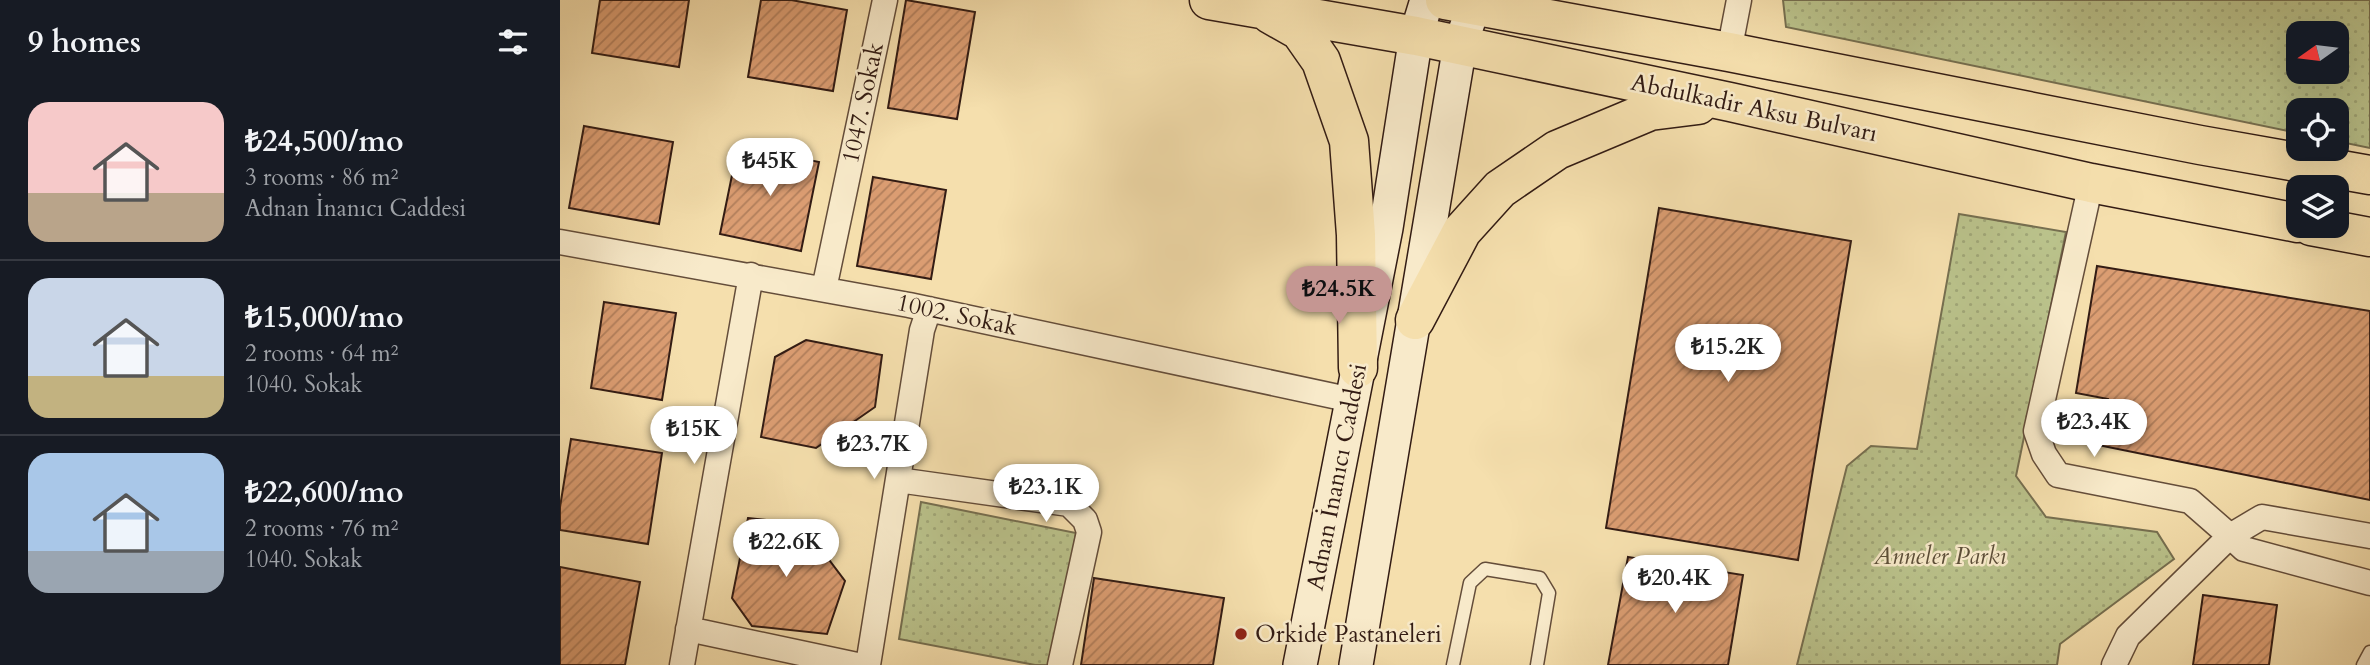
<!DOCTYPE html>
<html lang="en">
<head>
<meta charset="utf-8">
<style>
	body { margin:0; font-family:Cardo,serif; background:#242831; color:#f1f3f6; height:100vh; display:flex; flex-direction:column; font-size:26px; white-space:nowrap }
	* { box-sizing:border-box; margin:0 }
	p { font-size:23px; color:#9ea1a6 }
	.icon { flex:none; width:38px; height:38px; fill:none; stroke:currentColor; stroke-width:2; stroke-linecap:round; stroke-linejoin:round }
	.map { position:relative; flex:1; overflow:hidden }
	.panel { display:flex; flex-direction:column; background:#171b24; width:560px }
	.panel>* { flex:none }
	.needle { width:46px; rotate:256deg }
	.controls { position:absolute; left:1726px; top:21px; display:grid; gap:14px }
	.controls a { display:grid; place-items:center; width:63px; height:63px; border-radius:14px; background:#171b24; box-shadow:0 7px 28px #0002; font-size:35px }
	.price { position:absolute; translate:-50% -60px; padding:0 16px; border-radius:24px; background:#fff; color:#222; font-size:23px; line-height:46px; filter:drop-shadow(0 2px 4px #0008) }
	.price::after { content:''; position:absolute; left:50%; top:42px; width:21px; height:16px; margin-left:-10px; background:inherit; clip-path:polygon(0 0,100% 0,50% 100%) }
	.price.selected { background:#c59692; color:#111 }
	ul { padding:0; list-style:none }
	li { display:flex; align-items:center; gap:21px; height:175px; padding:0 28px }
	li+li { border-top:2px solid #363941 }
	li span { display:grid; place-items:center; flex:none; width:196px; height:140px; border-radius:21px; color:#555 }
	li>.icon { margin-inline-start:auto }
	span .icon { width:84px; height:84px; fill:#fffc; stroke-width:1 }
	li b { font-size:30px }
	h2 { display:flex; justify-content:space-between; align-items:center; height:84px; padding:0 28px; font-size:30px }
	main { display:flex; flex:1; min-height:0 }
	.map>svg:first-child { display:block }
</style>
</head>
<body>
<main>
<section class="panel">
<h2>9 homes<svg class="icon" aria-label="filters" viewBox="0 0 24 24"><path d="M4 7h16M4 17h16"/><circle cx="9" cy="7" r="2"/><circle cx="15" cy="17" r="2"/></svg></h2>
<ul>
<li><span style="background:linear-gradient(#f6c9c9 65%,#b9a48a 0)"><svg class="icon" aria-label="home" viewBox="0 0 24 24"><path d="M3 11l9-7 9 7M6 9v11h12V9"/></svg></span><div><b>₺24,500/mo</b><p>3 rooms · 86 m²</p><p>Adnan İnanıcı Caddesi</p></div></li>
<li><span style="background:linear-gradient(#c9d6e8 70%,#c2b280 0)"><svg class="icon" aria-label="home" viewBox="0 0 24 24"><path d="M3 11l9-7 9 7M6 9v11h12V9"/></svg></span><div><b>₺15,000/mo</b><p>2 rooms · 64 m²</p><p>1040. Sokak</p></div></li>
<li><span style="background:linear-gradient(#a9c7e8 70%,#9aa5b1 0)"><svg class="icon" aria-label="home" viewBox="0 0 24 24"><path d="M3 11l9-7 9 7M6 9v11h12V9"/></svg></span><div><b>₺22,600/mo</b><p>2 rooms · 76 m²</p><p>1040. Sokak</p></div></li>
</ul>
</section>
<div class="map">
<svg width="1810" height="665" viewBox="0 0 1810 665">
	<defs>
		<pattern id="grass-dots" width="8" height="8" patternUnits="userSpaceOnUse" patternTransform="scale(1.75)"><rect width="8" height="8" fill="#bac28b"/><path d="M2 2h.1M6 6h.1" fill="none" stroke="#a0a677" stroke-width="1.8" stroke-linecap="round"/></pattern>
		<pattern id="building-hatch" width="6" height="6" patternUnits="userSpaceOnUse" patternTransform="scale(1.75)"><rect width="6" height="6" fill="#db9d72"/><path d="M-1 1l2-2M0 6l6-6M5 7l2-2" fill="none" stroke="#b27f5c"/></pattern>
	</defs>
	<rect width="100%" height="100%" fill="#f5dfad"/>
	<filter id="stains"><feTurbulence type="fractalNoise" baseFrequency=".00286" numOctaves="4"/><feColorMatrix values="0 0 0 0 .2 0 0 0 0 .09 0 0 0 0 .02 0 0 0 .5 -.17"/></filter>
	<radialGradient id="worn" r=".72"><stop offset=".6" stop-color="#630" stop-opacity="0"/><stop offset="1" stop-color="#630" stop-opacity=".3"/></radialGradient>
	<path fill="url(#grass-dots)" stroke="#766f50" stroke-width="2" fill-rule="evenodd" d="M1223 0H1810V148L1776 141V110H1738V133L1226 27ZM1738 33H1776V72H1738Z
		M1399 214 1506 232 1456 476 1486 517 1597 532 1614 559 1500 644 1497 665H1237L1287 466 1311 446 1357 449Z
		M361 502 516 533 493 665H475L339 639Z"/>
	<path fill="url(#building-hatch)" stroke="#331c14" stroke-width="2" d="M40 0H129L119 67 32 53Z
		M201 0H231L287 10 273 91 188 77Z
		M346 0 415 12 397 119 328 108Z
		M24 126 113 142 99 224 9 208Z
		M178 146 259 162 241 251 160 234Z
		M313 177 386 190 371 279 297 266Z
		M1099 208 1291 241 1238 560 1046 528Z
		M1537 266 1810 311V500L1538 445 1548 399 1516 393Z
		M44 302 116 313 102 400 31 388Z
		M246 340 322 355 315 407 256 448 201 437 215 357Z
		M11 439 102 453 88 544 0 530V507Z
		M188 518 242 524 285 581 267 634 192 626 172 598Z
		M1068 557 1183 575 1168 665H1048Z
		M0 567 80 582 65 665H0Z
		M534 578 664 598 653 665H521Z
		M1643 595 1717 605 1709 665H1633Z"/>
	<g fill="none" stroke-linecap="round" stroke-linejoin="round">
		<g stroke="#644d3a" stroke-width="15">
			<path id="lane" d="M893 665 910 583 925 569 980 578 989 593 977 665
				M1803 665 1810 652"/>
		</g>
		<g stroke="#644d3a" stroke-width="27">
			<path id="street" d="M1169 52 1179 0
				M1531 183 1476 431 1484 454 1498 475 1630 501 1670 536 1702 517 1810 536
				M0 242 349 305 792 400
				M264 289 325 0
				M338 480 509 504 525 520 529 532 500 665
				M128 629 297 665
				M122 665 191 275
				M308 665 362 330 369 309
				M1554 665 1568 636 1670 536 1684 549 1810 583"/>
		</g>
		<g stroke="#331c14" stroke-width="36">
			<path id="secondary" d="M740 665 826 228 856 36 867 0
				M796 665 900 45 914 6"/>
		</g>
		<g stroke="#331c14" stroke-width="41">
			<path id="primary" d="M649 0 856 36 1170 102 1531 183 1738 223
				M885 0 1169 52 1640 145 1810 175
				M710 14 740 31 761 61 789 141 796 235 798 368
				M1751 226 1810 237
				M855 320 902 231 940 189 997 150 1090 111 1138 105"/>
		</g>
		<use href="#lane" stroke="#f8eaca" stroke-width="12"/>
		<use href="#street" stroke="#f8eaca" stroke-width="24"/>
		<use href="#secondary" stroke="#f8eaca" stroke-width="33"/>
		<use href="#primary" stroke="#f5dfad" stroke-width="38"/>
	</g>
	<circle fill="#8f2418" stroke="#f8eaca" stroke-width="2.5" cx="681" cy="634" r="7"/>
	<g text-anchor="middle" dominant-baseline="central" stroke-width="5" stroke-linejoin="round" paint-order="stroke">
		<g font-size="24" fill="#331c14" stroke="#f8eaca">
			<text transform="translate(303 103) rotate(-78)">1047. Sokak</text>
			<text transform="translate(1194 108) rotate(12)">Abdulkadir Aksu Bulvarı</text>
			<text transform="translate(397 315) rotate(12)">1002. Sokak</text>
			<text transform="translate(777 477) rotate(-79)">Adnan İnanıcı Caddesi</text>
		</g>
		<g font-size="24" font-style="italic" fill="#5c4e38" stroke="#f8eaca">
			<text x="1380" y="556">Anneler Parkı</text>
		</g>
		<g font-size="24" fill="#331c14" stroke="#f8eaca" text-anchor="start">
			<text x="695" y="634">Orkide Pastaneleri</text>
		</g>
	</g>
	<rect width="100%" height="100%" filter="url(#stains)"/>
	<rect width="100%" height="100%" fill="url(#worn)"/>
</svg>
<div class="controls">
<a><svg class="needle" viewBox="-14 -14 28 28"><path d="M0-13l5 13h-10z" fill="#e53935"/><path d="M0 13l5-13h-10z" fill="#9ea1a6"/></svg></a>
<a><svg class="icon" aria-label="locate" viewBox="0 0 24 24"><circle cx="12" cy="12" r="6"/><path d="M12 2v4M12 18v4M2 12h4M18 12h4"/></svg></a>
<a><svg class="icon" aria-label="layers" viewBox="0 0 24 24"><path d="M12 4l9 5-9 5-9-5zM3 14l9 5 9-5"/></svg></a>
</div>
<b class="price" style="left:210px;top:198px">₺45K</b>
<b class="price selected" style="left:779px;top:326px">₺24.5K</b>
<b class="price" style="left:1168px;top:384px">₺15.2K</b>
<b class="price" style="left:1534px;top:459px">₺23.4K</b>
<b class="price" style="left:134px;top:466px">₺15K</b>
<b class="price" style="left:314px;top:481px">₺23.7K</b>
<b class="price" style="left:486px;top:524px">₺23.1K</b>
<b class="price" style="left:226px;top:579px">₺22.6K</b>
<b class="price" style="left:1115px;top:615px">₺20.4K</b>
</div>
</main>
</body>
</html>
